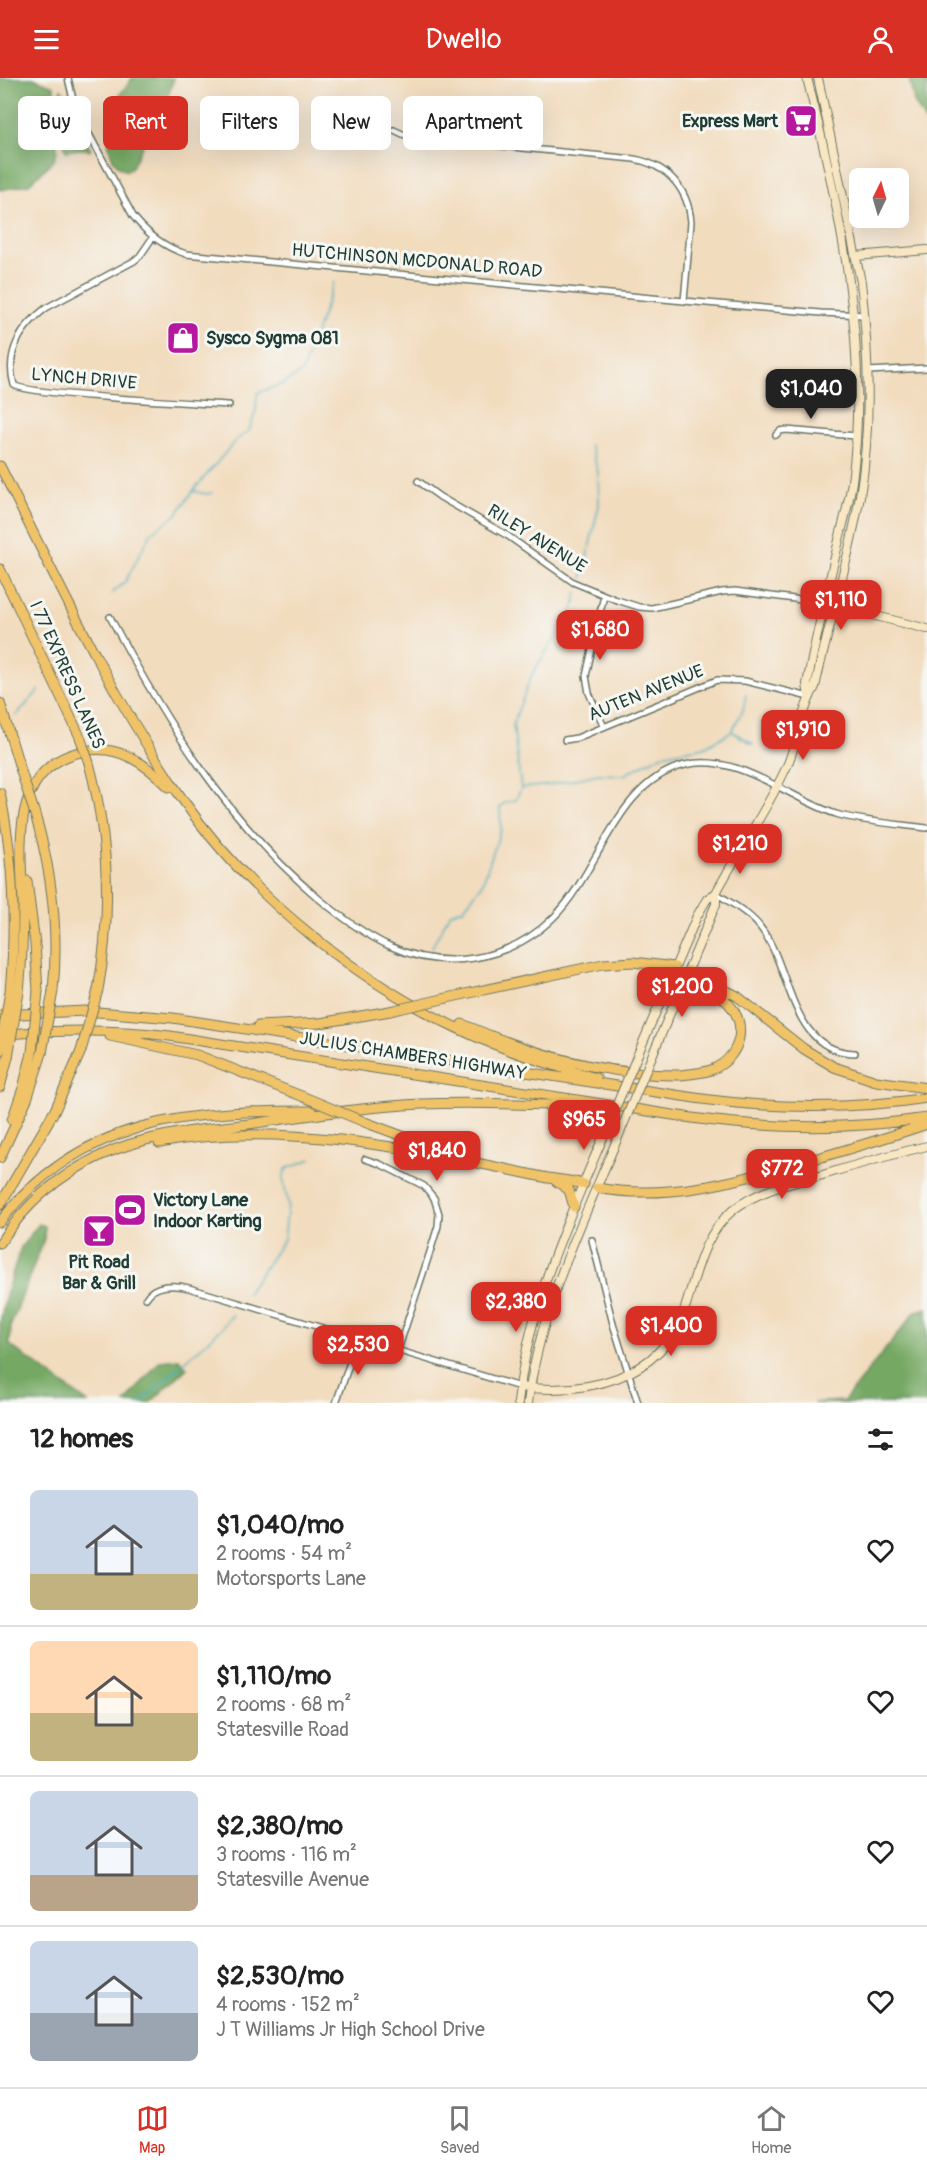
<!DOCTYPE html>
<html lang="en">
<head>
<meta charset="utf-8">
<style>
	body { margin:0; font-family:Pangolin,sans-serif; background:#f6f6f6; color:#222; height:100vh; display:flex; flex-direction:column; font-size:22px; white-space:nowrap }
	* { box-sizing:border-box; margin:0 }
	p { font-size:20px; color:#767676 }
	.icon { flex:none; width:33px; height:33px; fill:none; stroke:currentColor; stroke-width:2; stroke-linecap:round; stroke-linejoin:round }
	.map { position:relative; height:1325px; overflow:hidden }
	.panel { display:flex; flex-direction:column; background:#fff; flex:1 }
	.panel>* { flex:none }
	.hud { position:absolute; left:18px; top:18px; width:600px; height:54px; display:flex; gap:12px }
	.needle { width:39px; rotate:5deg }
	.tools { position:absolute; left:849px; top:90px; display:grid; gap:12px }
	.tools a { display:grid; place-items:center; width:60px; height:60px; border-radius:9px; background:#fff; box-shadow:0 6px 24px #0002; font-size:30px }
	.price { position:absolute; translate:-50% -51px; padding:0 14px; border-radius:12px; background:#d93025; color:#fff; font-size:20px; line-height:39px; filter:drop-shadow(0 2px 3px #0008) }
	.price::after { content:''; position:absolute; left:50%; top:36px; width:18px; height:14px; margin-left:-9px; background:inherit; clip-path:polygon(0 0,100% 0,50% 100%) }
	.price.active { background:#222; color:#fff }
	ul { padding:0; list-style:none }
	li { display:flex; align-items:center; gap:18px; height:150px; padding:0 30px }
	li+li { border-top:2px solid #e0e0e0 }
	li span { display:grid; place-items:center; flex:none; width:168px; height:120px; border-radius:9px; color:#555 }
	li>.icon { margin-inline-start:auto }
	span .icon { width:72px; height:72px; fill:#fffc; stroke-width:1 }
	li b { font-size:26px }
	h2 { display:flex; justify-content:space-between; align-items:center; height:72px; padding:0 30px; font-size:26px }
	.tag { padding:0 21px; border-radius:9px; background:#fff; box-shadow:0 6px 24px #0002; font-size:21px; line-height:54px }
	.tag.active { background:#d93025; color:#fff }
	header { display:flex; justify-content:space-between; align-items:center; height:78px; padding:0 30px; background:#d93025; color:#fff; font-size:27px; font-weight:600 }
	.menu { display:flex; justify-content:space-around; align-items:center; height:84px; border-top:2px solid #e0e0e0; background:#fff; font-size:16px; color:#767676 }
	.menu a { display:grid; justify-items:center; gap:3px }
	.menu .active { color:#d93025 }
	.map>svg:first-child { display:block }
</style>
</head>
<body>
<header><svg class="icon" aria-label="menu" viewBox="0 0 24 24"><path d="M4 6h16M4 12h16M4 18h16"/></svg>Dwello<svg class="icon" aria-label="person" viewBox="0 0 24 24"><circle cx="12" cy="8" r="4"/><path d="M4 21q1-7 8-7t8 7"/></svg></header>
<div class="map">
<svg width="927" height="1325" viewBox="0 0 927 1325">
	<rect width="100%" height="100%" fill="#f6f6f2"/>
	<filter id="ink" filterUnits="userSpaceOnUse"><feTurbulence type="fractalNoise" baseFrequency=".0167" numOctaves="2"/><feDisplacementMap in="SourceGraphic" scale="12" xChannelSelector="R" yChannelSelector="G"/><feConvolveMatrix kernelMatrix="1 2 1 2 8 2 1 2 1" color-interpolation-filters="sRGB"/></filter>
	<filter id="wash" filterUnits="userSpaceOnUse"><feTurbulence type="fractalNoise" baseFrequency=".008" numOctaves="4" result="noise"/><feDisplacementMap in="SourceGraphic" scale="24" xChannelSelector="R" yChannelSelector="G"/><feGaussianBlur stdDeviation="1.35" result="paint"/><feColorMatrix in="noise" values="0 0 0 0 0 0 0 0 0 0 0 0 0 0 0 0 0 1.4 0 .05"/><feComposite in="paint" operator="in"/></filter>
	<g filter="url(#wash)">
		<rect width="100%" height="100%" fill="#f2dcbe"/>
		<path fill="#74a864" stroke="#4a724c" stroke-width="1.5" d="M0 0H33L54 8 57 73 54 82 29 106 0 112Z
			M132 0H174L169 15 131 91 127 93C101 84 107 43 115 24 119 15 128 9 132 0Z
			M909 0H927V47L914 24Z
			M61 10 74 40 91 72 80 71 66 73 62 58Z
			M39 1146 45 1148 44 1161 11 1247 10 1267 88 1325H0V1244L8 1209 21 1169Z
			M927 1230V1325H813L844 1323 916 1233Z
			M179 1281 187 1290 150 1325H125L160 1283Z"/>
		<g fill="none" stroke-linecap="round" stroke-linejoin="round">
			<path stroke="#3baaba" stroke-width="1.5" d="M193 413 206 416 212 415
				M582 501 599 427 598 394 590 367
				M112 515 125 504 151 455 176 437 193 413 236 362 249 353 256 332 257 315 283 306 302 294 334 204
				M16 638 39 612
				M733 654 753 666
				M522 710 550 707 598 696 624 697 661 677 704 669 731 654 743 632 746 617
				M432 869 450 835 463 831 482 807 501 751 500 730 504 725 516 722 521 710 513 646 532 596 574 530 577 514
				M246 1217 284 1161 288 1127 283 1100 286 1091 311 1081
				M140 1325 223 1249 233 1236"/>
		</g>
	</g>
	<g filter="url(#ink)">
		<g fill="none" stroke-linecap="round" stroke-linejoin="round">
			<g stroke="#697564" stroke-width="8">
				<path id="street" d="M68 0 75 30 133 138C148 157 164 169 186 176L684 223 821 235 865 237
					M394 52 409 59 634 81C667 87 688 110 691 144L684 223
					M153 159 140 178 134 183 46 230C21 249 5 275 14 307 26 317 199 325 229 327
					M868 293 927 290
					M776 357 780 353 786 352 856 358
					M418 403 440 419 508 458 573 504 614 521 639 529 652 530 722 514 735 513 824 525
					M110 539C165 643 227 743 318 820 363 857 412 891 474 880 504 875 532 861 554 839 600 793 616 704 685 687 737 674 788 720 836 736 863 744 898 746 927 750
					M604 649 589 615 586 598 604 517
					M565 662 577 660 717 602 745 603 809 619
					M716 815C732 826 752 836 763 853 792 894 791 974 855 975
					M365 1081 380 1086 424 1108 434 1120 439 1136 438 1148 430 1174 398 1272
					M592 1162 613 1246 638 1325
					M146 1220C154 1206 174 1206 189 1210L520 1309
					M336 1325 358 1261"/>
			</g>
			<g stroke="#697564" stroke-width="10">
				<path id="secondary" d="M807 0C840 132 870 268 852 404 849 424 844 442 839 462 830 501 820 541 812 581L807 606 809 619
					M856 178 927 172
					M829 526 927 551
					M638 976 697 838 707 821 716 815C739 772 767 732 787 688 798 662 801 633 815 609 829 545 849 482 860 418 872 347 869 275 861 204L818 0
					M652 978 716 826V815
					M520 1309C586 1317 659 1302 684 1233 697 1196 701 1159 733 1132 759 1111 794 1105 826 1096 859 1086 893 1076 927 1068
					M518 1325C529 1220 575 1127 615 1031
					M528 1325C540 1228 584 1141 621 1052"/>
			</g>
			<g stroke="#697564" stroke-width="11">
				<path id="highway" d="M0 388C57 502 110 617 183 722 250 819 364 909 472 957 512 975 554 988 596 1000
					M0 491 80 659
					M0 625 25 706
					M89 685C109 760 112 835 98 912
					M0 715C14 781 16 847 10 914
					M34 733C52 792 59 851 53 913
					M27 803 35 866 38 913
					M688 893 737 918 804 971 834 989 876 1003 927 1010
					M19 914C22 885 23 856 23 826 21 769 8 689 84 673 119 666 146 686 169 709
					M447 920 603 886 633 884 675 889
					M0 937 85 933 173 940 695 1020C772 1031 849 1032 927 1020
					M462 946C529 975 606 998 680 997 690 996 702 995 711 992 739 981 750 948 728 925 717 913 699 908 684 901
					M258 948 320 945 390 933
					M5 956C60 952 116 951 170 958L692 1040C770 1051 849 1052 927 1040
					M110 958 197 977 304 1019
					M0 1009 8 979
					M12 1042 23 1010 32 975
					M367 1045 443 1073
					M159 1065C285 1041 425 1074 548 1100 560 1102 572 1103 584 1106
					M0 1080 27 1021 42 975
					M556 1103 569 1112 574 1129
					M597 1110C668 1123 737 1103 804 1084 846 1072 886 1060 927 1046
					M0 1127 55 1032 81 973
					M0 1144C81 1039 190 1033 312 1033
					M0 1165C25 1126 61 1096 102 1077 148 1056 200 1052 249 1046 306 1038 363 1029 421 1026 476 1024 531 1026 585 1028"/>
			</g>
			<use href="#street" stroke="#fff" stroke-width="5"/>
			<use href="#secondary" stroke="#f9e7c3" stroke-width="8"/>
			<use href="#highway" stroke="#f1c369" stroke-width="9"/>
			<g stroke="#697564" stroke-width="10" stroke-linecap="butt">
				<path id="secondary-bridge" d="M615 1031 638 976
					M621 1052 652 978"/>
			</g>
			<g stroke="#697564" stroke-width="11" stroke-linecap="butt">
				<path id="highway-bridge" d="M80 659 89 685
					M25 706 34 733
					M390 933 447 920
					M0 972 10 914
					M81 973 98 912
					M32 975 38 913
					M42 975 53 913
					M8 979 19 914
					M304 1019 367 1045"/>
			</g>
			<use href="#secondary-bridge" stroke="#f9e7c3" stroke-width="8"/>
			<use href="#highway-bridge" stroke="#f1c369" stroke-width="9"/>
		</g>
	</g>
	<defs>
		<g id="supermarket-square" transform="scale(1.725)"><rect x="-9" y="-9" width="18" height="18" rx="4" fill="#b5179e" stroke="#f6f6f2"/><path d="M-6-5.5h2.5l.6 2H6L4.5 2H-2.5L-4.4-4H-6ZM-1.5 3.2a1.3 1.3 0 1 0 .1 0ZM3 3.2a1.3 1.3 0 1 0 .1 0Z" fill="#fff"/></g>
		<g id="shop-square" transform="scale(1.725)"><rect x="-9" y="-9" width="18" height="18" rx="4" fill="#b5179e" stroke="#f6f6f2"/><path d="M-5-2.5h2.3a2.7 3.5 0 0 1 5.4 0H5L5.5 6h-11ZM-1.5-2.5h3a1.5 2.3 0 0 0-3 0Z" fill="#fff"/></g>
		<g id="stadium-square" transform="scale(1.725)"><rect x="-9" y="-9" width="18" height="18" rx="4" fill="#b5179e" stroke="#f6f6f2"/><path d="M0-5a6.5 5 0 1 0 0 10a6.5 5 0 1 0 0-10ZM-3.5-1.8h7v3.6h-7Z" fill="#fff"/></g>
		<g id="bar-square" transform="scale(1.725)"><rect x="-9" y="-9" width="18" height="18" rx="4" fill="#b5179e" stroke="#f6f6f2"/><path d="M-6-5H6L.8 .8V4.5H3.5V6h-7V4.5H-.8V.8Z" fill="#fff"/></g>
	</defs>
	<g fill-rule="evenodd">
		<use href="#supermarket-square" x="801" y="43"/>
		<use href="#shop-square" x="183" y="260"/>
		<use href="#stadium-square" x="130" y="1132"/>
		<use href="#bar-square" x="99" y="1153"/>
	</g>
	<g text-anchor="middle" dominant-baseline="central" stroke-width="6" stroke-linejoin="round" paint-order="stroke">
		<g font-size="18" font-weight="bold" fill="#1f3d34" stroke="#f6f6f2" text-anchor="start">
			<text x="778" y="43" text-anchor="end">Express Mart</text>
			<text x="206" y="260">Sysco Sygma 081</text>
			<text x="153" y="1122">Victory Lane<tspan x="153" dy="21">Indoor Karting</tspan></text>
			<text x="99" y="1184" text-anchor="middle">Pit Road<tspan x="99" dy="21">Bar &amp; Grill</tspan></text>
		</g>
		<g font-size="18" fill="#1f3d34" stroke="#f6f6f2">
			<text transform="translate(417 183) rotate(5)">HUTCHINSON MCDONALD ROAD</text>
			<text transform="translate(84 301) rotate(5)">LYNCH DRIVE</text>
			<text transform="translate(537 461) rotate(32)">RILEY AVENUE</text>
			<text transform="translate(67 597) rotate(66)">I 77 EXPRESS LANES</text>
			<text transform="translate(646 615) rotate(-22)">AUTEN AVENUE</text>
			<text transform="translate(413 978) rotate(9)">JULIUS CHAMBERS HIGHWAY</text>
		</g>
	</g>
</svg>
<div class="tools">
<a><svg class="needle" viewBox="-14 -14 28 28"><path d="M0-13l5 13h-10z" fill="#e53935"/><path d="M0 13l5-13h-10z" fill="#767676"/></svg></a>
</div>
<b class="price active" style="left:811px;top:342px">$1,040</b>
<b class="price" style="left:841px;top:553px">$1,110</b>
<b class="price" style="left:600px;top:583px">$1,680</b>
<b class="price" style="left:803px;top:683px">$1,910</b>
<b class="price" style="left:740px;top:797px">$1,210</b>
<b class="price" style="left:682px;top:940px">$1,200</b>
<b class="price" style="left:584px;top:1073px">$965</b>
<b class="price" style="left:437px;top:1104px">$1,840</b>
<b class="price" style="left:782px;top:1122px">$772</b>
<b class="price" style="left:516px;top:1255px">$2,380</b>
<b class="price" style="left:671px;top:1279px">$1,400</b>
<b class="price" style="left:358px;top:1298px">$2,530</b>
<div class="hud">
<a class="tag">Buy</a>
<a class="tag active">Rent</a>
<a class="tag">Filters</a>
<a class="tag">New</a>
<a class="tag">Apartment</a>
</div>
</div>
<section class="panel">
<h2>12 homes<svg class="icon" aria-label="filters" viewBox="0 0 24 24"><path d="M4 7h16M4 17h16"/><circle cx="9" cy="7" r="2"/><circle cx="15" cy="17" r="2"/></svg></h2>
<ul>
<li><span style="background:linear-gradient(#c9d6e8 70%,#c2b280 0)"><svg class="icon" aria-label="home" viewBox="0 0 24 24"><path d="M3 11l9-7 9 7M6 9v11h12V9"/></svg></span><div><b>$1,040/mo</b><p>2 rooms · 54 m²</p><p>Motorsports Lane</p></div><svg class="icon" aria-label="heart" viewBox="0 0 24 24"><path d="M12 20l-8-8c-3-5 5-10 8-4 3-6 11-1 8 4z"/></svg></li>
<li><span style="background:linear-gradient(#ffd9b3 60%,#c2b280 0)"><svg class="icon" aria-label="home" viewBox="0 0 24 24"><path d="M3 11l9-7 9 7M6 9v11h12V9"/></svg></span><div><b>$1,110/mo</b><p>2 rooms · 68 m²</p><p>Statesville Road</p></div><svg class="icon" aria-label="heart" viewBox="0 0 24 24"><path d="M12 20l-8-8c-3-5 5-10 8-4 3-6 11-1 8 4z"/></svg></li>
<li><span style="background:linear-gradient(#c9d6e8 70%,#b9a48a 0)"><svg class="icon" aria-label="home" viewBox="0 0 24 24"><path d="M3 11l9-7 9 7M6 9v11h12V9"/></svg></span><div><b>$2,380/mo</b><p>3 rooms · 116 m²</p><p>Statesville Avenue</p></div><svg class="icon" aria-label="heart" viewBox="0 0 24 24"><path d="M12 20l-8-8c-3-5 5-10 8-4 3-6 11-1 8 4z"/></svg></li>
<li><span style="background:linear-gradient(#c9d6e8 60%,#9aa5b1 0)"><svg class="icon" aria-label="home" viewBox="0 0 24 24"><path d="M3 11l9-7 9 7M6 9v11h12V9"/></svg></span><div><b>$2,530/mo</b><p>4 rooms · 152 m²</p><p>J T Williams Jr High School Drive</p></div><svg class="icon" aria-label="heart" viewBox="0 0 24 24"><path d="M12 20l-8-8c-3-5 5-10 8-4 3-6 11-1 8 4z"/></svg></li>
</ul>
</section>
<nav class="menu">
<a class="active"><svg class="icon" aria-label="map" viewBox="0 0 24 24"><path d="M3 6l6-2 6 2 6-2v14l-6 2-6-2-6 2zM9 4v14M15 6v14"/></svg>Map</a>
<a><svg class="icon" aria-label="saved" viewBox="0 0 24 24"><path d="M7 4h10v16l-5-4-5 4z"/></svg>Saved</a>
<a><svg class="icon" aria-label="home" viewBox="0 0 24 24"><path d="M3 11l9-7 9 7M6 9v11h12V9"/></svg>Home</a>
</nav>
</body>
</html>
